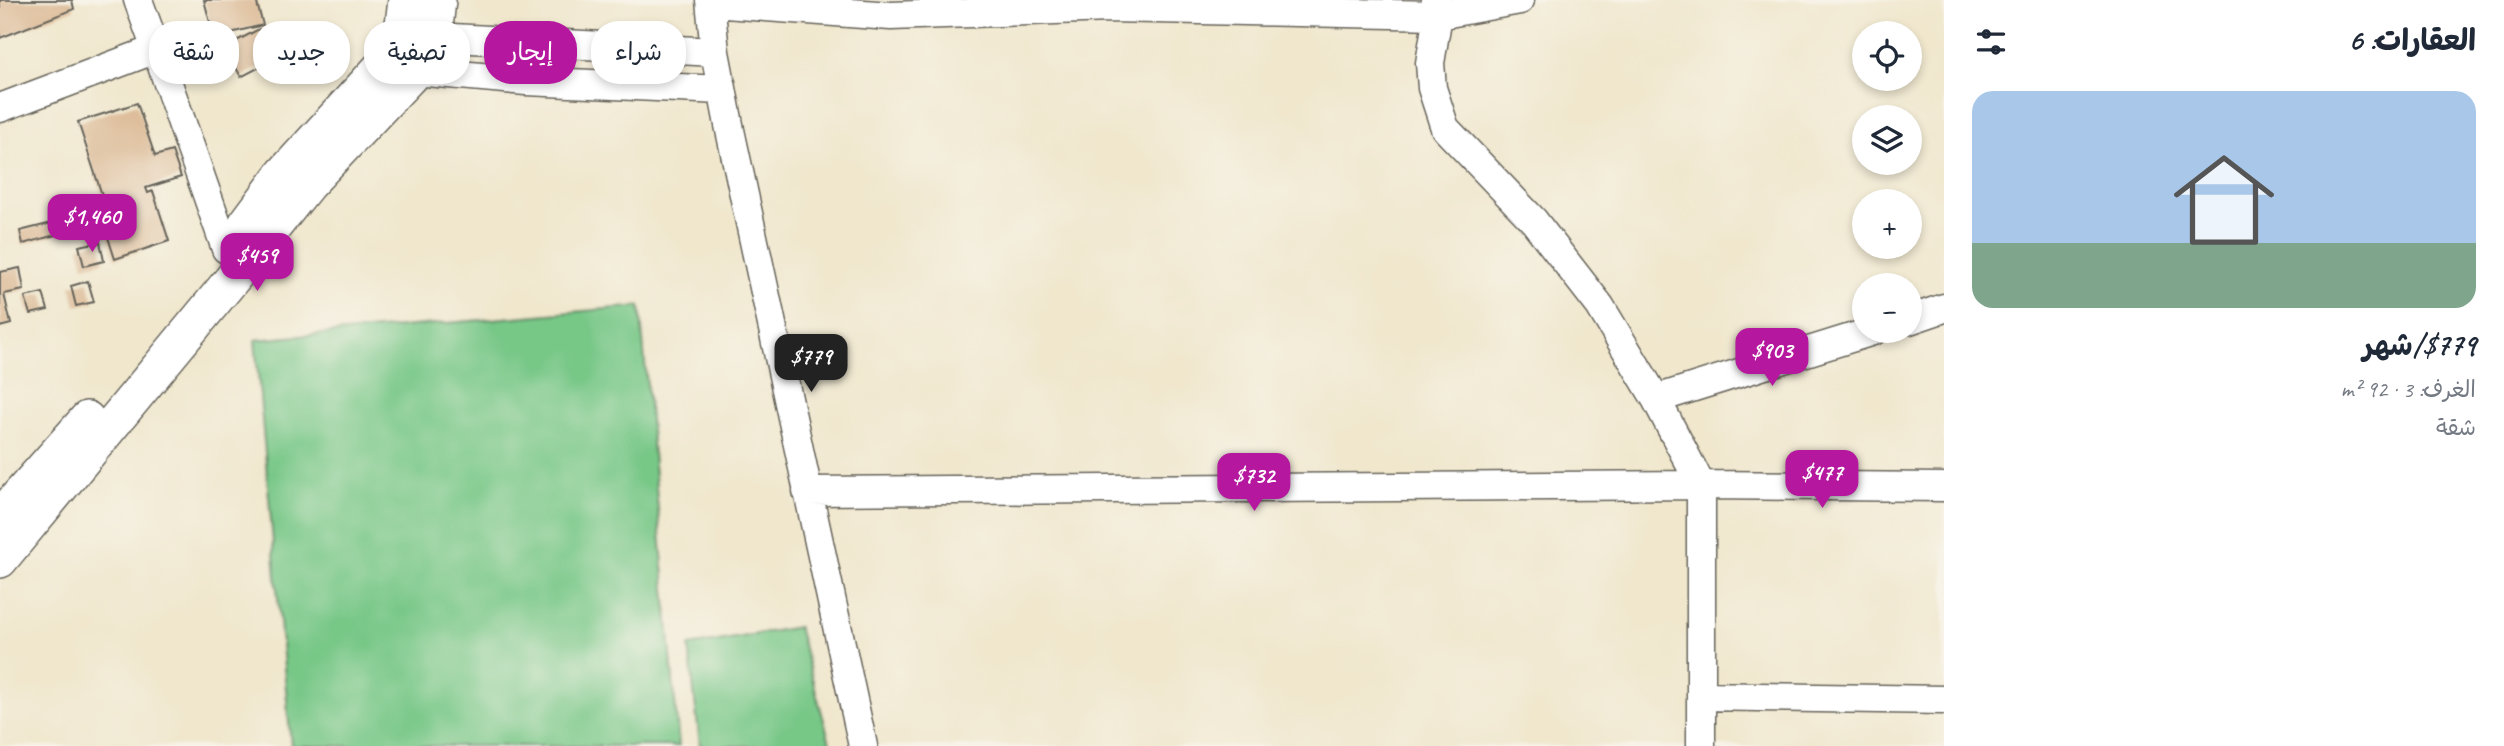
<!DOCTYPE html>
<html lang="ar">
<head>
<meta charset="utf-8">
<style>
	body { margin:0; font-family:Caveat,"Playpen Sans Arabic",sans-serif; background:#f6f6f7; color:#1f2937; direction:rtl; height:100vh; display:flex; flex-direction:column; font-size:26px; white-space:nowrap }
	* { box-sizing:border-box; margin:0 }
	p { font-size:23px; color:#747a83 }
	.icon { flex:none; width:38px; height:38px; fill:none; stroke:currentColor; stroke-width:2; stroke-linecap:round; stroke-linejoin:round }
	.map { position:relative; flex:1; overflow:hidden; direction:ltr }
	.details { display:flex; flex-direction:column; background:#fff; width:560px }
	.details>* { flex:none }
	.banner { position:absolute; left:21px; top:21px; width:665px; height:63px; direction:rtl; display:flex; gap:14px }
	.tools { position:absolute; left:1852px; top:21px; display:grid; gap:14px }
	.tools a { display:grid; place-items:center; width:70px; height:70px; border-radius:50%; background:#fff; box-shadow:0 4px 10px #0003; font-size:35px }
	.price { position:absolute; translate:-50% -60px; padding:0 16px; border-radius:14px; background:#b5179e; color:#fff; font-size:23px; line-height:46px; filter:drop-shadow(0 2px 4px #0008) }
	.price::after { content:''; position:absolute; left:50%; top:42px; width:21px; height:16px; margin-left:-10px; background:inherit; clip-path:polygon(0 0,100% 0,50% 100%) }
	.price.current { background:#222; color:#fff }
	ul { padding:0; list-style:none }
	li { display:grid; align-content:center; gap:14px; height:371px; padding:0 28px }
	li+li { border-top:2px solid #e0e1e3 }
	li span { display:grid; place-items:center; height:217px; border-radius:21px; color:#555 }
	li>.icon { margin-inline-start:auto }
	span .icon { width:126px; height:126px; fill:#fffc; stroke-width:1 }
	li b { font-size:30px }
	h2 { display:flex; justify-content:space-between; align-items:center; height:84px; padding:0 28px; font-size:30px }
	.chip { padding:0 24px; border-radius:28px; background:#fff; box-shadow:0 4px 10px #0003; font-size:24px; line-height:63px }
	.chip.current { background:#b5179e; color:#fff }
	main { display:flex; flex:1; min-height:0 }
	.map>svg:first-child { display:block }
</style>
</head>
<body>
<main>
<section class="details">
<h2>العقارات: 6<svg class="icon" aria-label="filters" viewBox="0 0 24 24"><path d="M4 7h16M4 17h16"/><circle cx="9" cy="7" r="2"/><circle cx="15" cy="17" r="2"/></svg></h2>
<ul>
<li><span style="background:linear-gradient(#a9c7e8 70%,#7fa58c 0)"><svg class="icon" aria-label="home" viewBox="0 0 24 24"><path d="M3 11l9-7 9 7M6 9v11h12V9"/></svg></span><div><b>$779/شهر</b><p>الغرف: 3 · 92 m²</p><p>شقة</p></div></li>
</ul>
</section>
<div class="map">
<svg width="1944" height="746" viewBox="0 0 1944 746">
	<rect width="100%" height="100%" fill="#f7f3e8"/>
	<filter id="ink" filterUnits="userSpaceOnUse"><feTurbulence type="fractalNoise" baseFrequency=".0143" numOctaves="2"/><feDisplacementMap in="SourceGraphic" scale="14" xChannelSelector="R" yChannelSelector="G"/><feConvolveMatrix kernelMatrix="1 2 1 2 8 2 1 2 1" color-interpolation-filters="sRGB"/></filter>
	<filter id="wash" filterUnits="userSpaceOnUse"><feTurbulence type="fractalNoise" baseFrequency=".00686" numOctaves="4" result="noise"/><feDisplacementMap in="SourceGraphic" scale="28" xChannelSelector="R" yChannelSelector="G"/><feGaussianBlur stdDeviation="1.57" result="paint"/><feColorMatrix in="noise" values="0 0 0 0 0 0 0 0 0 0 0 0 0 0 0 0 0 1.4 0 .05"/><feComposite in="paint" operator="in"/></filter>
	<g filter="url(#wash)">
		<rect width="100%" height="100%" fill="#f0e7cd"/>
		<path fill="#77c787" stroke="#4a7252" stroke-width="2" d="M640 306 679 746H291L255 340Z
			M798 627 831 746H700L689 646Z"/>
		<g id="blocks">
			<path fill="#dcba95" d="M0 0H72L74 9 0 38Z
				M204 0H256L263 25 214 37Z
				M259 29 275 59 241 77 225 47Z
				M137 103 155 156 172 151 181 177 146 188 148 193 153 191 169 241 115 259 96 200 103 198 78 122Z
				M56 222 59 234 23 244 20 231Z
				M100 242 104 261 84 266 79 246Z
				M20 268 24 290 4 294 11 324 0 327V272Z
				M88 281 94 302 76 306 71 286Z
				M43 293 48 310 30 314 25 297Z"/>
		</g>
	</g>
	<g filter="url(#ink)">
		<use href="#blocks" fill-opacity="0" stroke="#66635a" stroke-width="2"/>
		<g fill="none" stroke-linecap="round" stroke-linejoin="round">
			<g stroke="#66635a" stroke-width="31">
				<path id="minor" d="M138 0 156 49
					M710 0 715 52 730 130 863 746
					M1436 0 1438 15 1520 0
					M711 3 891 16 1110 8 1438 15 1430 63 1432 88 1445 128 1534 221 1600 306 1656 399 1701 485V746
					M414 34 434 37 715 52
					M397 67 415 71 526 81 722 90
					M0 108 156 49 226 249
					M1909 320 1944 308
					M1656 399 1873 331
					M807 491 1701 485 1944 487
					M1701 696 1944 700"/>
			</g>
			<g stroke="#66635a" stroke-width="38">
				<path id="tertiary" d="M246 224 284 173 384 64 402 32 406 0
					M0 517 87 419
					M0 560 233 278 307 185 415 71 434 37 438 0"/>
			</g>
			<use href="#minor" stroke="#fff" stroke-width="28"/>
			<use href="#tertiary" stroke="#fff" stroke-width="35"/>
		</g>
	</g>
</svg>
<div class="tools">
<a><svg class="icon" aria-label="locate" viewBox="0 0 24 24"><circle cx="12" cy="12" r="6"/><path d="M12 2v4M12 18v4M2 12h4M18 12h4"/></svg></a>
<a><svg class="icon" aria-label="layers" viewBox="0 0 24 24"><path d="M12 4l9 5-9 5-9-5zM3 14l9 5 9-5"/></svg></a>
<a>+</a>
<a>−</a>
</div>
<b class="price" style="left:92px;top:254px">$1,460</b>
<b class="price" style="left:257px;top:293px">$459</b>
<b class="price" style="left:1772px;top:388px">$903</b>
<b class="price current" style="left:811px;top:394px">$779</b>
<b class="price" style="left:1822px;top:510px">$477</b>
<b class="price" style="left:1254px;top:513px">$732</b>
<div class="banner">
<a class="chip">شراء</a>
<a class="chip current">إيجار</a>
<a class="chip">تصفية</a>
<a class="chip">جديد</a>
<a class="chip">شقة</a>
</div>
</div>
</main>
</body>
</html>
